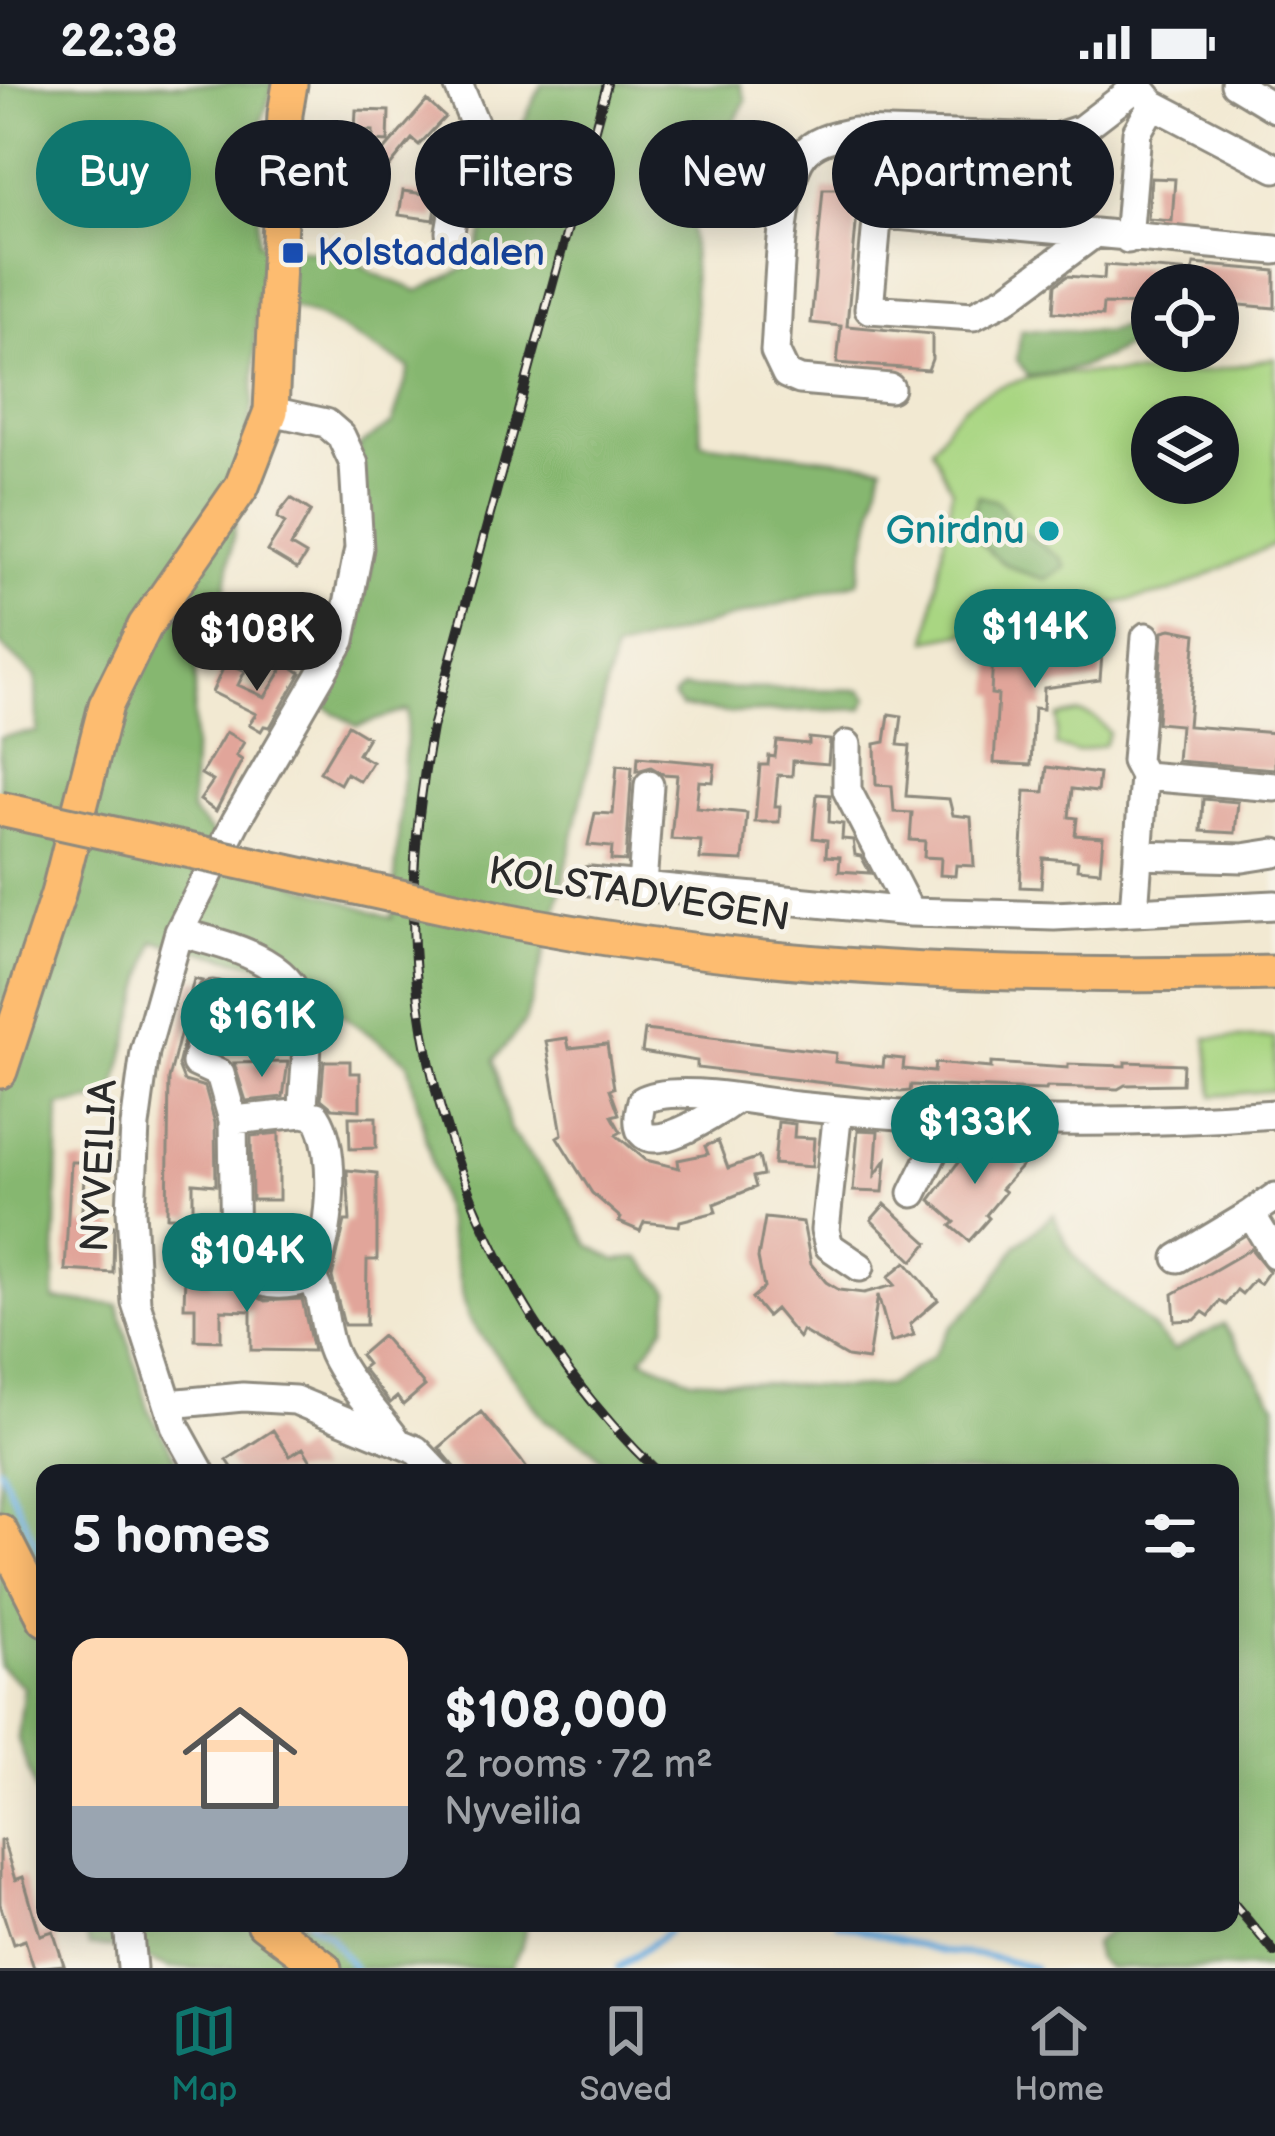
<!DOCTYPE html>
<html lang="en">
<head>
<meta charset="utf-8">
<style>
	body { margin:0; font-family:"Balsamiq Sans",sans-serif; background:#20242c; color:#f1f3f6; height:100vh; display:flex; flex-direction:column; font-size:45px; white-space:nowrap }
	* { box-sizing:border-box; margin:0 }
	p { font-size:39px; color:#9ea1a6 }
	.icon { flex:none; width:66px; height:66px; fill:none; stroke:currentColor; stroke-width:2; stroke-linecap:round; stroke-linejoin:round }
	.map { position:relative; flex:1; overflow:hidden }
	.sheet { position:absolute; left:36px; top:1380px; width:1203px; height:468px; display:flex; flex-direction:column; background:#171b24; border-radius:24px; box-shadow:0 6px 30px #0003 }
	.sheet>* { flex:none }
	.hud { position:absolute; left:36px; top:36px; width:1203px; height:108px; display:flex; gap:24px }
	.buttons { position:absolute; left:1131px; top:180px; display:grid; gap:24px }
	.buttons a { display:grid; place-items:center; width:108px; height:108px; border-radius:50%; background:#171b24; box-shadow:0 6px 30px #0003; font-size:60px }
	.price { position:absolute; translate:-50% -102px; padding:0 27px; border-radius:42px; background:#0f766e; color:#fff; font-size:39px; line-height:78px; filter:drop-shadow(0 3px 6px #0008) }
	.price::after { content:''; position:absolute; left:50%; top:72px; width:36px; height:27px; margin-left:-18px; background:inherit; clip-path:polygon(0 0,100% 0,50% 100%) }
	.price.current { background:#222; color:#fff }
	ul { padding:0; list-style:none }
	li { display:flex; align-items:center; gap:36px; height:300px; padding:0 36px }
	li span { display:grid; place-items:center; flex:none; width:336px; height:240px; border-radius:24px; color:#555 }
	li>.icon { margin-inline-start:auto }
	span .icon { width:144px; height:144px; fill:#fffc; stroke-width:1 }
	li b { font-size:51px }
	h2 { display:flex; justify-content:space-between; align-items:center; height:144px; padding:0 36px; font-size:51px }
	.pill { padding:0 42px; border-radius:54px; background:#171b24; box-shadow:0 6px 30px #0003; font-size:42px; line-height:108px }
	.pill.current { background:#0f766e; color:#fff }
	.status { display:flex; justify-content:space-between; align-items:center; height:84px; padding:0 60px; background:#171b24; direction:ltr }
	.status svg { height:33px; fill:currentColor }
	.dock { display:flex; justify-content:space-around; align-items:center; height:168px; border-top:3px solid #363941; background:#171b24; font-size:33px; color:#9ea1a6 }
	.dock a { display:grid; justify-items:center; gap:6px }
	.dock .current { color:#0f766e }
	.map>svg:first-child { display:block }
</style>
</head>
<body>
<div class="status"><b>22:38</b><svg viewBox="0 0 49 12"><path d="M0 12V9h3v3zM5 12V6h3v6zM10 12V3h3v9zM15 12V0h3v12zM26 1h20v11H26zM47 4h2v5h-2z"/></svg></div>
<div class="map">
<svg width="1275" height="1884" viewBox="0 0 1275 1884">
	<rect width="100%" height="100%" fill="#f7f3e8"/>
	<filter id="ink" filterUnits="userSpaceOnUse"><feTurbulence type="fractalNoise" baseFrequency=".00833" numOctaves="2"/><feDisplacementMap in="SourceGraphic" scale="24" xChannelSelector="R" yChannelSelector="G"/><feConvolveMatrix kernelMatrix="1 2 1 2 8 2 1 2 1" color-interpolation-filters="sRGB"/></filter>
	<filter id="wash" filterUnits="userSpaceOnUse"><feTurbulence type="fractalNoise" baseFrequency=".004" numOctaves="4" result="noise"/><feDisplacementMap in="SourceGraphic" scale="48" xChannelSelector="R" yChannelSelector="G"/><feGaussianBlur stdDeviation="2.7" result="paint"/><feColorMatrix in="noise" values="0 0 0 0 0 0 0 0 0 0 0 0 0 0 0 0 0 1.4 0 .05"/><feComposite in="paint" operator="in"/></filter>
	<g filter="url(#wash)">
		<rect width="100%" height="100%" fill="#f2e9d2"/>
		<path fill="#a9d682" stroke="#6a8056" stroke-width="3" fill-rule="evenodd" d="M1275 274V460L1171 508 928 556 952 406 932 364C941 352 949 336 960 326 1014 277 1109 291 1174 290 1207 290 1243 280 1275 274ZM1152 333H1218V399H1152Z
			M1079 629C1094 631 1100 637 1109 649L1104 661 1076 668 1056 662 1058 633Z
			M1207 954H1275V1006L1213 1012Z"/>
		<path fill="#86b770" stroke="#58714e" stroke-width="3" fill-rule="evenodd" d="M0 0H274L259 46 258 159 350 173 375 190 418 207 474 180 500 86 542 0H740L746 16 733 40 687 52 701 359 883 381 858 498 614 567 556 829 525 938 494 976 510 1047 558 1107 589 1161 616 1176 640 1174 670 1208 665 1242 642 1274 691 1295 848 1304 887 1302 932 1273 951 1243 987 1208 1017 1161 1054 1130C1071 1181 1094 1192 1133 1225 1147 1238 1161 1252 1174 1266L1224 1240 1275 1320V1884H1108L1097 1875 1093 1860 1119 1839H1230V1389H612L592 1364 545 1336 468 1234 408 978 278 885 154 857 113 1014 59 1022 54 1216 118 1221 149 1327 184 1389H45V1734L18 1655 24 1603 0 1582V653L37 648 36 593 0 560ZM257 210 320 233 410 284 392 340 359 362 370 489 323 622 357 642 408 626 392 834 243 781 191 728 196 582 224 516 253 319Z
			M1132 239 1152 242V264L1132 259C1099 279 1067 290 1028 292L1017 276 1021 246 1105 248Z
			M978 412 997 417 1020 446 1061 474 1066 483 1046 495C1009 487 988 473 969 441Z
			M682 604 861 606 868 614 862 625 728 629 681 623 673 613Z
			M81 1839H527L521 1864 510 1884H170L118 1864 89 1862Z"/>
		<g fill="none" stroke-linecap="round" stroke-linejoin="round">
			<path stroke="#71b4e6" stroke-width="6" d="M0 1384 45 1480
				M310 1839 329 1851 354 1884
				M837 1839 941 1868 982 1871 1034 1884
				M618 1884 668 1848"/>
		</g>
		<g id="blocks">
			<path fill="#e1a59a" d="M427 17 445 33 419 61 412 55 386 87 375 77Z
				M356 26 389 27 388 58 373 57V47L355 46Z
				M868 80 1088 94 1089 119 1085 130 887 112 871 119 858 118 847 242 932 250V275L928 286 837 279 841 242 811 239 823 105H859L861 84H868Z
				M1151 94 1175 95 1172 137 1148 135Z
				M736 101 771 104 766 136 733 133Z
				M403 107 438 112 434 136 399 131Z
				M1194 180 1275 187V224L1218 219V201H1152V221L1103 220 1102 232 1053 228 1055 201 1067 192 1104 195 1105 181 1193 188Z
				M291 414 311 427 291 462 306 471 297 485 267 467 285 439 278 434 279 429Z
				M1171 545 1196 550 1188 642 1275 649V685L1177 677 1180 641 1157 639 1163 547Z
				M302 550 305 573 270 577 268 555Z
				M1085 556 1103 557 1100 596 1044 604 1043 625 1034 624 1031 681 994 679 998 611 991 610 993 571 1012 572V567L1048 565 1049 561 1066 563 1067 558 1085 560Z
				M226 578 245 587 238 601 265 613 286 579 301 589 270 643 264 642 261 647 249 640 256 630 212 608Z
				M889 630 902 632 898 661 910 662 906 712 949 715 953 731 971 733 974 782 956 781 955 792 940 791 941 774 924 773 925 757 910 756 912 729 894 728 892 702 876 701 875 660 885 658Z
				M348 641 368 653 358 670 372 678 360 697 346 689 340 700 320 688Z
				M226 648 244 658 236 672 242 676 216 727 200 716 213 697 201 690Z
				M809 654 830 656 828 680 793 677 792 692 778 691 775 722H780L779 738H755L760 681H768L769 672 775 673 777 657 809 660Z
				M638 673 715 680 713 698 699 697 696 724 747 729 743 777 700 775 701 757 671 755 677 691 663 690 651 683 637 687Z
				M617 681 632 683 626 777 611 776 612 763 588 761 595 729 613 730Z
				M1047 683 1099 690 1097 708 1072 705 1069 733 1077 734 1075 751 1103 753 1100 787 1077 785 1078 777 1043 774 1041 804 1020 803 1025 707 1044 708Z
				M817 710 830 711 829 738 843 740 842 755 853 756 855 771 861 772 870 789 839 787 840 773 826 772 827 756 813 754Z
				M1203 715 1238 718 1235 749 1201 747Z
				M194 895 202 897 196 907 178 982 184 997 205 1003 215 1039 216 1101 193 1099V1133H167L169 995Z
				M645 946 836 969 835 978 883 983 884 973 904 975 903 985 934 988 935 979 991 984V979L1068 984V980L1125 982V978L1183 980 1182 1000 1125 1001 1118 1005 1047 1003 1046 1006 911 1001 910 1007 901 1008 697 984V977L642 968Z
				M567 954 569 964 607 960 614 1004 610 1005 619 1030 612 1032 621 1048 616 1051 646 1076 679 1084 678 1076 708 1070 705 1062 718 1057 728 1084 759 1073 763 1091 753 1093 756 1103 714 1120 716 1128 680 1137 679 1142 644 1138 640 1147 619 1138 621 1134 592 1109 557 1053 562 1050 546 957Z
				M324 977H350V989H360V1026L332 1024 321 1015Z
				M288 978 283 1013 246 1017 234 979Z
				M349 1033H376V1064L350 1065Z
				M778 1038 795 1040 794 1053 814 1054 812 1083 774 1080Z
				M858 1046 878 1047 875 1091 886 1076 883 1108 853 1107Z
				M279 1049V1116H252L251 1052Z
				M977 1053 993 1065 994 1058 1022 1082 1001 1105 1005 1108 986 1131 989 1134 969 1157 951 1142 955 1138 930 1116Z
				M71 1078H85L81 1141 114 1142 113 1189 65 1186Z
				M347 1086 377 1089V1176H367L366 1241H344L332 1193 345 1137H350Z
				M885 1120 928 1159 913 1177 871 1136Z
				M765 1134 803 1138 811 1180 826 1198 839 1206 864 1209 895 1201 888 1193 906 1178 938 1216 910 1240 914 1251 891 1258 878 1211 868 1276 847 1273 802 1247 799 1254 775 1225 767 1232 752 1214 764 1204 758 1174Z
				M253 1142H284V1182L258 1175V1156H253Z
				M1251 1165 1269 1187 1260 1200 1254 1196 1242 1210 1237 1206 1226 1221 1220 1217 1209 1232 1203 1228 1195 1236 1175 1237 1173 1210Z
				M185 1190H211V1200H232L265 1217 302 1215 313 1267 251 1266V1227L221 1226V1257L195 1256V1223H184Z
				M382 1252 425 1302 403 1321 397 1313 390 1319 362 1284 367 1280 360 1271Z
				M481 1328 520 1375 530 1389H460L439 1364Z
				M273 1346 290 1372 303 1364 318 1389H236L227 1376Z
				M3 1756 15 1796 23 1793 40 1851 53 1847 64 1881 34 1884 25 1856 13 1860 0 1820V1757Z"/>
		</g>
	</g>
	<g filter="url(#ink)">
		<use href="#blocks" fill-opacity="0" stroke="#8e8a7e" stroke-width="3"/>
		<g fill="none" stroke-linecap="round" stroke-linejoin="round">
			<g stroke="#8e8a7e" stroke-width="33">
				<path id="minor" d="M1235 0 1275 24
					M450 148 457 106 468 85 478 48 458 0
					M1095 149 1006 215 973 232 869 225 877 137 885 130 1095 149 1275 166
					M1128 155 1137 48 1153 20
					M890 304 800 296 786 290 775 267C779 222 778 103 803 71 815 55 836 52 854 48L1055 54 1082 45 1138 2 1153 20 1275 84
					M847 661V706L910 828
					M1144 692 1136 677 1146 553
					M1138 771 1243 774 1275 769
					M590 797 910 828 1054 832 1275 821
					M642 802 649 701
					M1134 828 1144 692 1275 703
					M179 848C227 862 295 874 305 933 310 963 303 999 303 1029L316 1032C339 1067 330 1157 312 1194 282 1204 253 1204 235 1176L233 1036 303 1029
					M736 1015C714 1031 620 1093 642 1017 671 999 760 1018 796 1022 955 1039 1116 1042 1275 1030
					M838 1026 825 1146 829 1162 860 1183
					M233 1036 220 990 196 979 213 911 305 933
					M913 1109 949 1036
					M1275 1113 1251 1130 1275 1170
					M1178 1174 1251 1130
					M312 1194C326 1217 322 1244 333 1269 347 1300 377 1329 397 1357
					M169 1320 243 1313 295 1316 416 1366 438 1389
					M201 1389 176 1344 136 1219 131 1126 135 1042 145 968 179 848 236 737 341 556 359 464 354 380 341 352 326 339 271 327
					M128 1839 132 1884"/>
			</g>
			<g stroke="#8e8a7e" stroke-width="39">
				<path id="major" d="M501 835C757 887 1015 895 1275 889
					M0 987 58 810 106 621 145 542 242 402 271 327 285 30 290 0
					M0 1447 45 1535
					M264 1839 324 1884"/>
			</g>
			<use href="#minor" stroke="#fff" stroke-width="27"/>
			<use href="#major" stroke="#fdbc6f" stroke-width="33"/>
			<g stroke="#2b2b2b" stroke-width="10">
				<path id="rail" d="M607 0 432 644C419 716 410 789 414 862 425 1060 515 1253 659 1389
					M1230 1815 1275 1869"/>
			</g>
			<use href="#rail" stroke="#f7f3e8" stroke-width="6" stroke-dasharray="18" stroke-linecap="butt"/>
			<g stroke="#8e8a7e" stroke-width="39" stroke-linecap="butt">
				<path id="major-bridge" d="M0 725 501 835"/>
			</g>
			<use href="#major-bridge" stroke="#fdbc6f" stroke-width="33"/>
		</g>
	</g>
	<rect fill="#1a4fb4" stroke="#f7f3e8" stroke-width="4.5" x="281" y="157" width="24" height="24" rx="6"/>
	<circle fill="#0f9aa8" stroke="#f7f3e8" stroke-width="4.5" cx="1049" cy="447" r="12"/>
	<g text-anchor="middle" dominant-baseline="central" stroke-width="9" stroke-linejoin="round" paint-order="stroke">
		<g font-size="39" fill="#164399" stroke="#f7f3e8" text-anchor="start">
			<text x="317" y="169">Kolstaddalen</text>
		</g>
		<g font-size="39" fill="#0d838f" stroke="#f7f3e8" text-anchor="end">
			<text x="1025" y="447">Gnirdnu</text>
		</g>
		<g font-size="39" fill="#2b2b2b" stroke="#f7f3e8">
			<text transform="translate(639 811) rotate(9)">KOLSTADVEGEN</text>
			<text transform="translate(100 1082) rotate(-87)">NYVEILIA</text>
		</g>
	</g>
</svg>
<div class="buttons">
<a><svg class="icon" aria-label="locate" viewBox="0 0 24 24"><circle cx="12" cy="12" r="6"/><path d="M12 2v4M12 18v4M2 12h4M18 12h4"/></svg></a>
<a><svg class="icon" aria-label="layers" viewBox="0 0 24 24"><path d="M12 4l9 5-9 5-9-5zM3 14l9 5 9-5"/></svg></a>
</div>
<b class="price" style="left:1035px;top:607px">$114K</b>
<b class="price current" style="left:257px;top:610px">$108K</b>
<b class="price" style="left:262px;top:996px">$161K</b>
<b class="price" style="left:975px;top:1103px">$133K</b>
<b class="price" style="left:247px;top:1231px">$104K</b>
<div class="hud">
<a class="pill current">Buy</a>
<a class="pill">Rent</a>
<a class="pill">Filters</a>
<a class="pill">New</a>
<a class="pill">Apartment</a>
</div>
<section class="sheet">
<h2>5 homes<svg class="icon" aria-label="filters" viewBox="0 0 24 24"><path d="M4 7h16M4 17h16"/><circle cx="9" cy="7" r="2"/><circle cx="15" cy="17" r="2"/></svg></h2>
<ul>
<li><span style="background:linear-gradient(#ffd9b3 70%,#9aa5b1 0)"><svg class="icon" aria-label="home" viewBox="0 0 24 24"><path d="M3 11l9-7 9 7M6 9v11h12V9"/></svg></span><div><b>$108,000</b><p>2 rooms · 72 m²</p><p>Nyveilia</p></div></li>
</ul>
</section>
</div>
<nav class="dock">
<a class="current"><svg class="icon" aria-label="map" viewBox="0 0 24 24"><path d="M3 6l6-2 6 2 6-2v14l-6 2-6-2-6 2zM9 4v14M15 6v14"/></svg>Map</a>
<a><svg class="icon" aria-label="saved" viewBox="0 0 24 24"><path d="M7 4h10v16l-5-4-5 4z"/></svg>Saved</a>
<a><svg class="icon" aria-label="home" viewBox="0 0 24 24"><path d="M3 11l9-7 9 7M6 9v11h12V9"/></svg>Home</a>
</nav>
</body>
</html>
